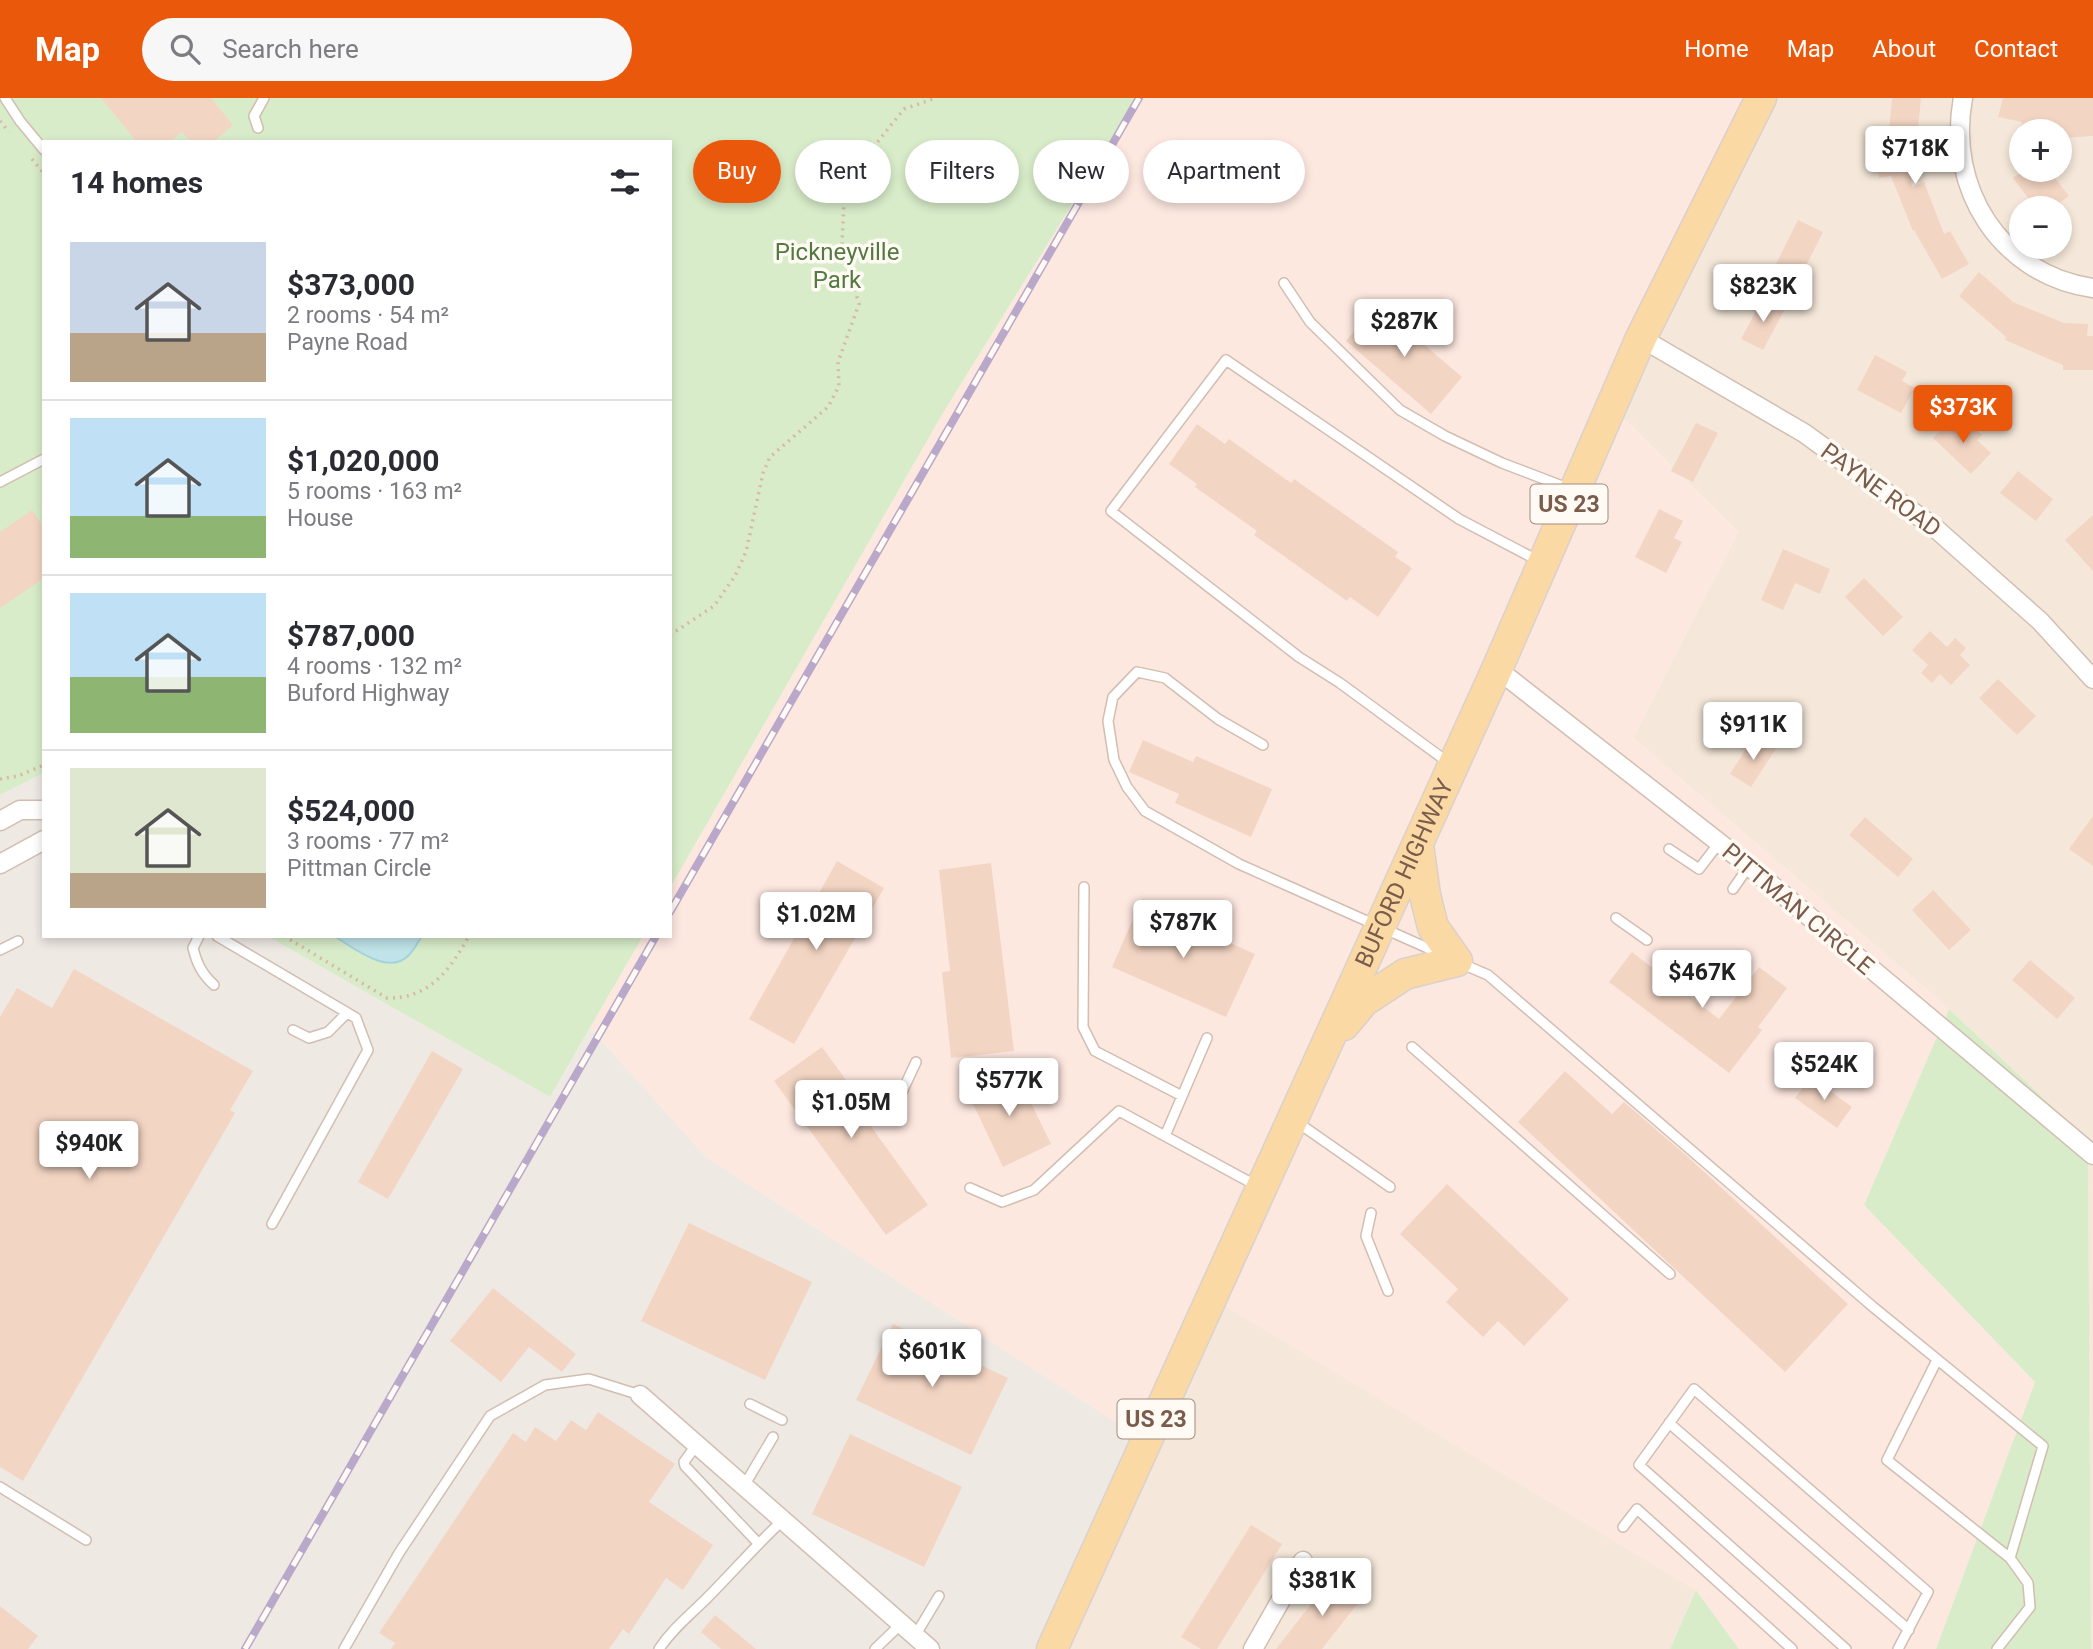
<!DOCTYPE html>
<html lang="en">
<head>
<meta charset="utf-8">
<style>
	body { margin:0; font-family:Roboto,sans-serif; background:#f7f7f7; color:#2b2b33; height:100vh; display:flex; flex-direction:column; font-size:26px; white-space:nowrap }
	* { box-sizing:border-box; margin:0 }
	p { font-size:23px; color:#7c7c81 }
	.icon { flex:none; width:38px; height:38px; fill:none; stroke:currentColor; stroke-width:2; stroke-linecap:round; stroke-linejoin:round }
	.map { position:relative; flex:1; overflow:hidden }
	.details { position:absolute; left:42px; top:42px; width:630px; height:798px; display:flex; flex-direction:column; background:#fff; border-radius:0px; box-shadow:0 4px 10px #0003 }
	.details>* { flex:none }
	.guide { position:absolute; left:693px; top:42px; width:665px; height:63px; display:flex; gap:14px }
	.buttons { position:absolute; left:2009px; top:21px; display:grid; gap:14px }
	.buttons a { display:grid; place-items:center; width:63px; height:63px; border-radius:50%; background:#fff; box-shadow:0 4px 10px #0003; font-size:35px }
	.price { position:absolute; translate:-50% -60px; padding:0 16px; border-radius:7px; background:#fff; color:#222; font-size:23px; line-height:46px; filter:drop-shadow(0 2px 4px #0008) }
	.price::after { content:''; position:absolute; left:50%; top:42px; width:21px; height:16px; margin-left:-10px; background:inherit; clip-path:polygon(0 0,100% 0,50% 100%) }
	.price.selected { background:#ea580c; color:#fff }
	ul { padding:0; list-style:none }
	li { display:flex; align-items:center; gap:21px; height:175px; padding:0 28px }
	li+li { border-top:2px solid #e1e1e2 }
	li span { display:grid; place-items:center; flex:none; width:196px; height:140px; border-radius:0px; color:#555 }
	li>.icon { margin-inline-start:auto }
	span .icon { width:84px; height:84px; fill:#fffc; stroke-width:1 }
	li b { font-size:30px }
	h2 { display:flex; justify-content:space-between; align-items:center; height:84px; padding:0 28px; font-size:30px }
	.tag { padding:0 24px; border-radius:32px; background:#fff; box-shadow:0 4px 10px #0003; font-size:24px; line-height:63px }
	.tag.selected { background:#ea580c; color:#fff }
	header { display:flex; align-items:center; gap:42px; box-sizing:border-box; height:98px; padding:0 35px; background:#ea580c; color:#fff }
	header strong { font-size:33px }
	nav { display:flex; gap:38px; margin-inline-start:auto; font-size:24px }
	.search { width:490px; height:63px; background:#f7f7f7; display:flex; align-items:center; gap:18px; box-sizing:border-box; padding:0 24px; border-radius:38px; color:#7c7c81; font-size:26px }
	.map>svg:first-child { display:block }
</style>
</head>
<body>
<header>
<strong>Map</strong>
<div class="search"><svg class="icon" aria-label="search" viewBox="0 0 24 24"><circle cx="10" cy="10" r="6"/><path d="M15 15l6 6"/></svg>Search here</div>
<nav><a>Home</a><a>Map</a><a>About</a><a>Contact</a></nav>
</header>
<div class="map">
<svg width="2093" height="1551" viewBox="0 0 2093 1551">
	<rect width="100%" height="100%" fill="#fdf6ec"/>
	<path fill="#f5e8da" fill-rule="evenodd" d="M1762 0H2093V1551H2091L2088 1042 1949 911 1633 640 1738 434 1615 312ZM2021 33H2060V72H2021ZM2021 110H2060V149H2021Z
		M1220 1204 1696 1492 1670 1551H1063Z"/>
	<path fill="#fde8e0" d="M1138 0H1762L1615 312 1738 434 1633 640 1949 911 1864 1107 2035 1284 1936 1551H1739L1696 1492 1220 1205 1154 1349 706 1059 590 930 643 838H670V790L943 315Z"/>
	<path fill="#efe9e4" d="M44 675V838H267L550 999 590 930 706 1059 1154 1349 1063 1551H0V697Z"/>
	<path fill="#d8ecc9" d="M0 0H1138L943 315 670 790V44H44V675L0 697Z
		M267 838H643L550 999Z
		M1949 911 2088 1042 2091 1551H1936L2035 1284 1864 1107Z
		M1696 1492 1739 1551H1670Z"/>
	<path fill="#bfe3e8" stroke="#a5d3da" stroke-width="2" d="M334 838H422C418 844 414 852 409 857 388 879 353 849 334 838Z"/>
	<path fill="#f3d5c3" d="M101 0H211L233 27 213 44H191L182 34 170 44H137Z
		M1892 0H1921L1918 31 1921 49 1908 51 1912 89 1924 84 1944 136 1950 133 1969 166 1942 181 1914 132 1913 133 1891 78 1879 80 1874 36 1889 34Z
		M2003 0H2093V38L2065 40V33H2020L2022 24 1998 19Z
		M2024 72H2049L2069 98 2052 110H2017L2029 101 2013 80Z
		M1798 122 1823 134 1800 180 1775 168Z
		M1979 174 2013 204 2064 225 2088 226 2087 238H2093V272H2063V267L2005 242 2006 239 1959 198Z
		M1763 200 1785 211 1763 252 1741 241Z
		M1377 206 1462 279 1431 316 1346 243Z
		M1875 257 1907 274 1902 283 1915 290 1901 315 1857 292Z
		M1965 321 1982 337 1977 342 1991 355 1971 376 1933 340 1949 323 1956 330Z
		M1696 325 1718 335 1693 384 1671 373Z
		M1197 326 1225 346 1229 341 1291 385 1294 381 1398 454 1395 459 1412 470 1378 519 1350 499 1347 503 1254 437 1257 433 1195 389 1197 386 1169 366Z
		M2018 373 2053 401 2036 423 2000 395Z
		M1659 411 1683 423 1674 440 1682 444 1666 475 1635 459Z
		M32 412 44 430V480L0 510V434Z
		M2093 417V473L2065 442Z
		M1783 451 1830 471 1820 496 1795 485 1783 512 1761 502Z
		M1864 480 1903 519 1883 538 1845 499Z
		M1930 533 1947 549 1955 540 1966 550 1960 557 1970 567 1951 587 1940 576 1932 585 1921 575 1928 567 1912 552Z
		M1998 581 2036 618 2017 637 1979 600Z
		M1762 640 1777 649 1751 689 1730 676 1751 643 1758 647Z
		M1143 642 1193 664 1196 658 1272 691 1251 739 1175 705 1179 696 1129 674Z
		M2093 718V768L2069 751Z
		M1865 719 1913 761 1898 779 1849 737Z
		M837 763 884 790 794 946 749 921Z
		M991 765 1014 953 951 960 942 874 950 873 939 772Z
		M1933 792 1971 832 1949 852 1912 812Z
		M1140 805 1255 856 1226 919 1112 869Z
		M1632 854 1719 921 1759 869 1787 890 1758 929 1762 932 1729 975 1609 884Z
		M2030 862 2075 900 2057 921 2012 882Z
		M74 871 253 973 230 1012 235 1015 23 1383 0 1369V919L17 890 52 910Z
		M822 949 873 1019 867 1023 928 1107 886 1137 774 983Z
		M432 953 463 971 388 1101 358 1084Z
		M1014 970 1051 1046 1003 1069 967 993Z
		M1565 973 1612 1016 1624 1004 1688 1059 1848 1206 1785 1274 1518 1024Z
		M1811 979 1852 1009 1837 1030 1795 1000Z
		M1447 1086 1569 1201 1524 1248 1498 1223 1483 1239 1446 1204 1458 1191 1400 1136Z
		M689 1125 812 1184 765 1282 641 1223Z
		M493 1190 576 1256 562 1274 529 1249 501 1284 450 1243Z
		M893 1226 1008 1280 971 1357 856 1302Z
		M598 1314 675 1366 649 1404 713 1447 683 1492 666 1480 629 1536 623 1531 609 1551H391L395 1545 379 1535 513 1335 526 1344 535 1329 556 1343 571 1322 586 1332Z
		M850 1336 962 1389 924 1469 812 1416Z
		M1251 1427 1282 1446 1217 1551H1201L1181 1539Z
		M1333 1478 1362 1500 1322 1551H1276Z
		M0 1508 38 1538 28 1551H0Z
		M715 1517 756 1551H721L701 1534Z"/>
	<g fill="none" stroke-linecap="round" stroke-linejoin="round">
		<g stroke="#d1beb0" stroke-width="12">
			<path id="lane" d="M5 0 20 23 44 52
				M258 30 254 18 264 0
				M1284 185 1310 224 1400 312 1445 338 1502 365 1570 391
				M0 384 44 361
				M1263 647 1218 621 1165 580 1137 574 1113 599 1108 623 1114 662 1127 689 1145 713 1239 766 1441 856
				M1449 665 1340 585 1299 559 1111 413 1226 262 1459 421 1539 463
				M1669 751 1699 771 1719 745
				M1084 789 1083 929 1095 953 1182 998
				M1733 791 1749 768
				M1616 820 1647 842
				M199 838 193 850C197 866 202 876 214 887
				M217 838 356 920 368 952 272 1126
				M0 852 18 843
				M1460 865 1488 877 1872 1208 2043 1348 2010 1460 2028 1485 2030 1509 1997 1551
				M293 932 309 940 328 934 347 915
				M1412 949 1670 1176
				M902 994 916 964
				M1297 1024 1390 1089
				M1165 1038 1207 940
				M970 1090 1002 1104 1034 1092 1119 1013 1257 1088
				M1371 1115 1366 1138 1388 1193
				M1937 1262 1887 1362 2010 1460
				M750 1306 782 1322
				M1669 1325 1909 1532
				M697 1346 684 1364 685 1368 758 1445
				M744 1388 773 1339
				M0 1389 86 1442
				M1623 1429 1637 1411 1792 1551
				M915 1538 939 1498
				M344 1551 399 1455 490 1318 545 1287 589 1281 640 1297
				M659 1551C672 1531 690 1517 707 1500 733 1474 756 1447 783 1422
				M875 1551 901 1526
				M1846 1551 1639 1367 1694 1291 1928 1494 1898 1551"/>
		</g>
		<g stroke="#d1beb0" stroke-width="21">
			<path id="street" d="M1963 0C1946 89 2000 177 2093 190
				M1641 240 1804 335 1935 430 2040 523 2093 581
				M1497 571 1749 768 2093 1057
				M0 723 20 712H44
				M0 766 44 742
				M640 1297 930 1551
				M1253 1551 1303 1463"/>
		</g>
		<g stroke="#dad1cd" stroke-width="33">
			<g id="primary">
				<path d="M1344 927 1364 903 1405 876 1457 863 1433 829 1425 797 1418 747"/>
				<path id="s1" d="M1052 1551 1497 571 1641 240 1761 0"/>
			</g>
		</g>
		<path stroke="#d9b8a5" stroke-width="3.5" stroke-dasharray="2 5" stroke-linecap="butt" d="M0 23 9 34
			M32 61 44 76
			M670 537 714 508 735 478 746 454 763 375 770 359 828 309 839 288 838 264 859 206 842 146 844 103 860 66 904 11 936 0
			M0 681 18 678 44 667
			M284 838 387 900C429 901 449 873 469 838"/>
		<use href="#lane" stroke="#fff" stroke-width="9"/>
		<use href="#street" stroke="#fff" stroke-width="18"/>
		<use href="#primary" stroke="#fbd9a5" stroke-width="30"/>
		<g stroke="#b9a8c9" stroke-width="8">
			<path id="rail" d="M670 814 1139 0
				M245 1551 656 838"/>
		</g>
		<use href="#rail" stroke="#fffaf3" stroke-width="5" stroke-dasharray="16" stroke-linecap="butt"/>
	</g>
	<g text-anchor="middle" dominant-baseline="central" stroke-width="7" stroke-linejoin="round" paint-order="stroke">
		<g fill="#fffaf3" stroke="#a28b7f" stroke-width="2">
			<rect x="1530.5" y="386.5" width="77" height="39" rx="5"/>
			<rect x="1117.5" y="1301.5" width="77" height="39" rx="5"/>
		</g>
		<g font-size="23" font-weight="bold" fill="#7a5c4d">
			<text x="1569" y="406">US 23</text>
			<text x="1156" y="1321">US 23</text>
		</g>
		<g font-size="24" fill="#537a41" stroke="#fffaf3">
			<text x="837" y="154">Pickneyville<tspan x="837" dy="28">Park</tspan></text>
		</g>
		<g font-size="24" fill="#7a5c4d" stroke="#fffaf3">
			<text transform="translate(1881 392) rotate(36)">PAYNE ROAD</text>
			<text stroke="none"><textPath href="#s1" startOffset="852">BUFORD HIGHWAY</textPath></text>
			<text transform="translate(1798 811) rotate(40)">PITTMAN CIRCLE</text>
		</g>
	</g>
</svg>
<div class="buttons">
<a>+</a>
<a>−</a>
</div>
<b class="price" style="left:1915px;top:88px">$718K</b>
<b class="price" style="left:1763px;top:226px">$823K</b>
<b class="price" style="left:1404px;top:261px">$287K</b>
<b class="price selected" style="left:1963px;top:347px">$373K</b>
<b class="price" style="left:1753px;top:664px">$911K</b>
<b class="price" style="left:816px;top:854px">$1.02M</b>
<b class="price" style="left:1183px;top:862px">$787K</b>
<b class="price" style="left:1702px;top:912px">$467K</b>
<b class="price" style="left:1824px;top:1004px">$524K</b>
<b class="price" style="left:1009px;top:1020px">$577K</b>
<b class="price" style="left:851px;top:1042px">$1.05M</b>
<b class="price" style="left:89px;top:1083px">$940K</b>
<b class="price" style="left:932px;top:1291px">$601K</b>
<b class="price" style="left:1322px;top:1520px">$381K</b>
<div class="guide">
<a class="tag selected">Buy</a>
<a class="tag">Rent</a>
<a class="tag">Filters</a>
<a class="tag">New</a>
<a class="tag">Apartment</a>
</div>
<section class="details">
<h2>14 homes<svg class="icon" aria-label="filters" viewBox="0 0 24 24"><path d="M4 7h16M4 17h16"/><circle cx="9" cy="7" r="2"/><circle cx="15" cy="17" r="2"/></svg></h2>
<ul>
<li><span style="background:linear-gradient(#c9d6e8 65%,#b9a48a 0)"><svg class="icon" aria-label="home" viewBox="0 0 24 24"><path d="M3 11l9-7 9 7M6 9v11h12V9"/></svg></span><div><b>$373,000</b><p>2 rooms · 54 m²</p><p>Payne Road</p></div></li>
<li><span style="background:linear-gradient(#bfe0f5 70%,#8fb573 0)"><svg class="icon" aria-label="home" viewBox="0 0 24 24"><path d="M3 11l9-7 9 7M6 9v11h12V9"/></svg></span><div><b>$1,020,000</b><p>5 rooms · 163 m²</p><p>House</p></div></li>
<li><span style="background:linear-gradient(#bfe0f5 60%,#8fb573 0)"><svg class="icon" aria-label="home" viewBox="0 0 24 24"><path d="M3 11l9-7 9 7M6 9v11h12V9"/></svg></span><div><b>$787,000</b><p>4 rooms · 132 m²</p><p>Buford Highway</p></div></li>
<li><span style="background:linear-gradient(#dfe7d0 75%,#b9a48a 0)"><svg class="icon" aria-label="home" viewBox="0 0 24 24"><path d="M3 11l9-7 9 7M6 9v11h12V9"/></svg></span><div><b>$524,000</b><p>3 rooms · 77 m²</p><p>Pittman Circle</p></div></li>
</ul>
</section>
</div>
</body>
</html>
